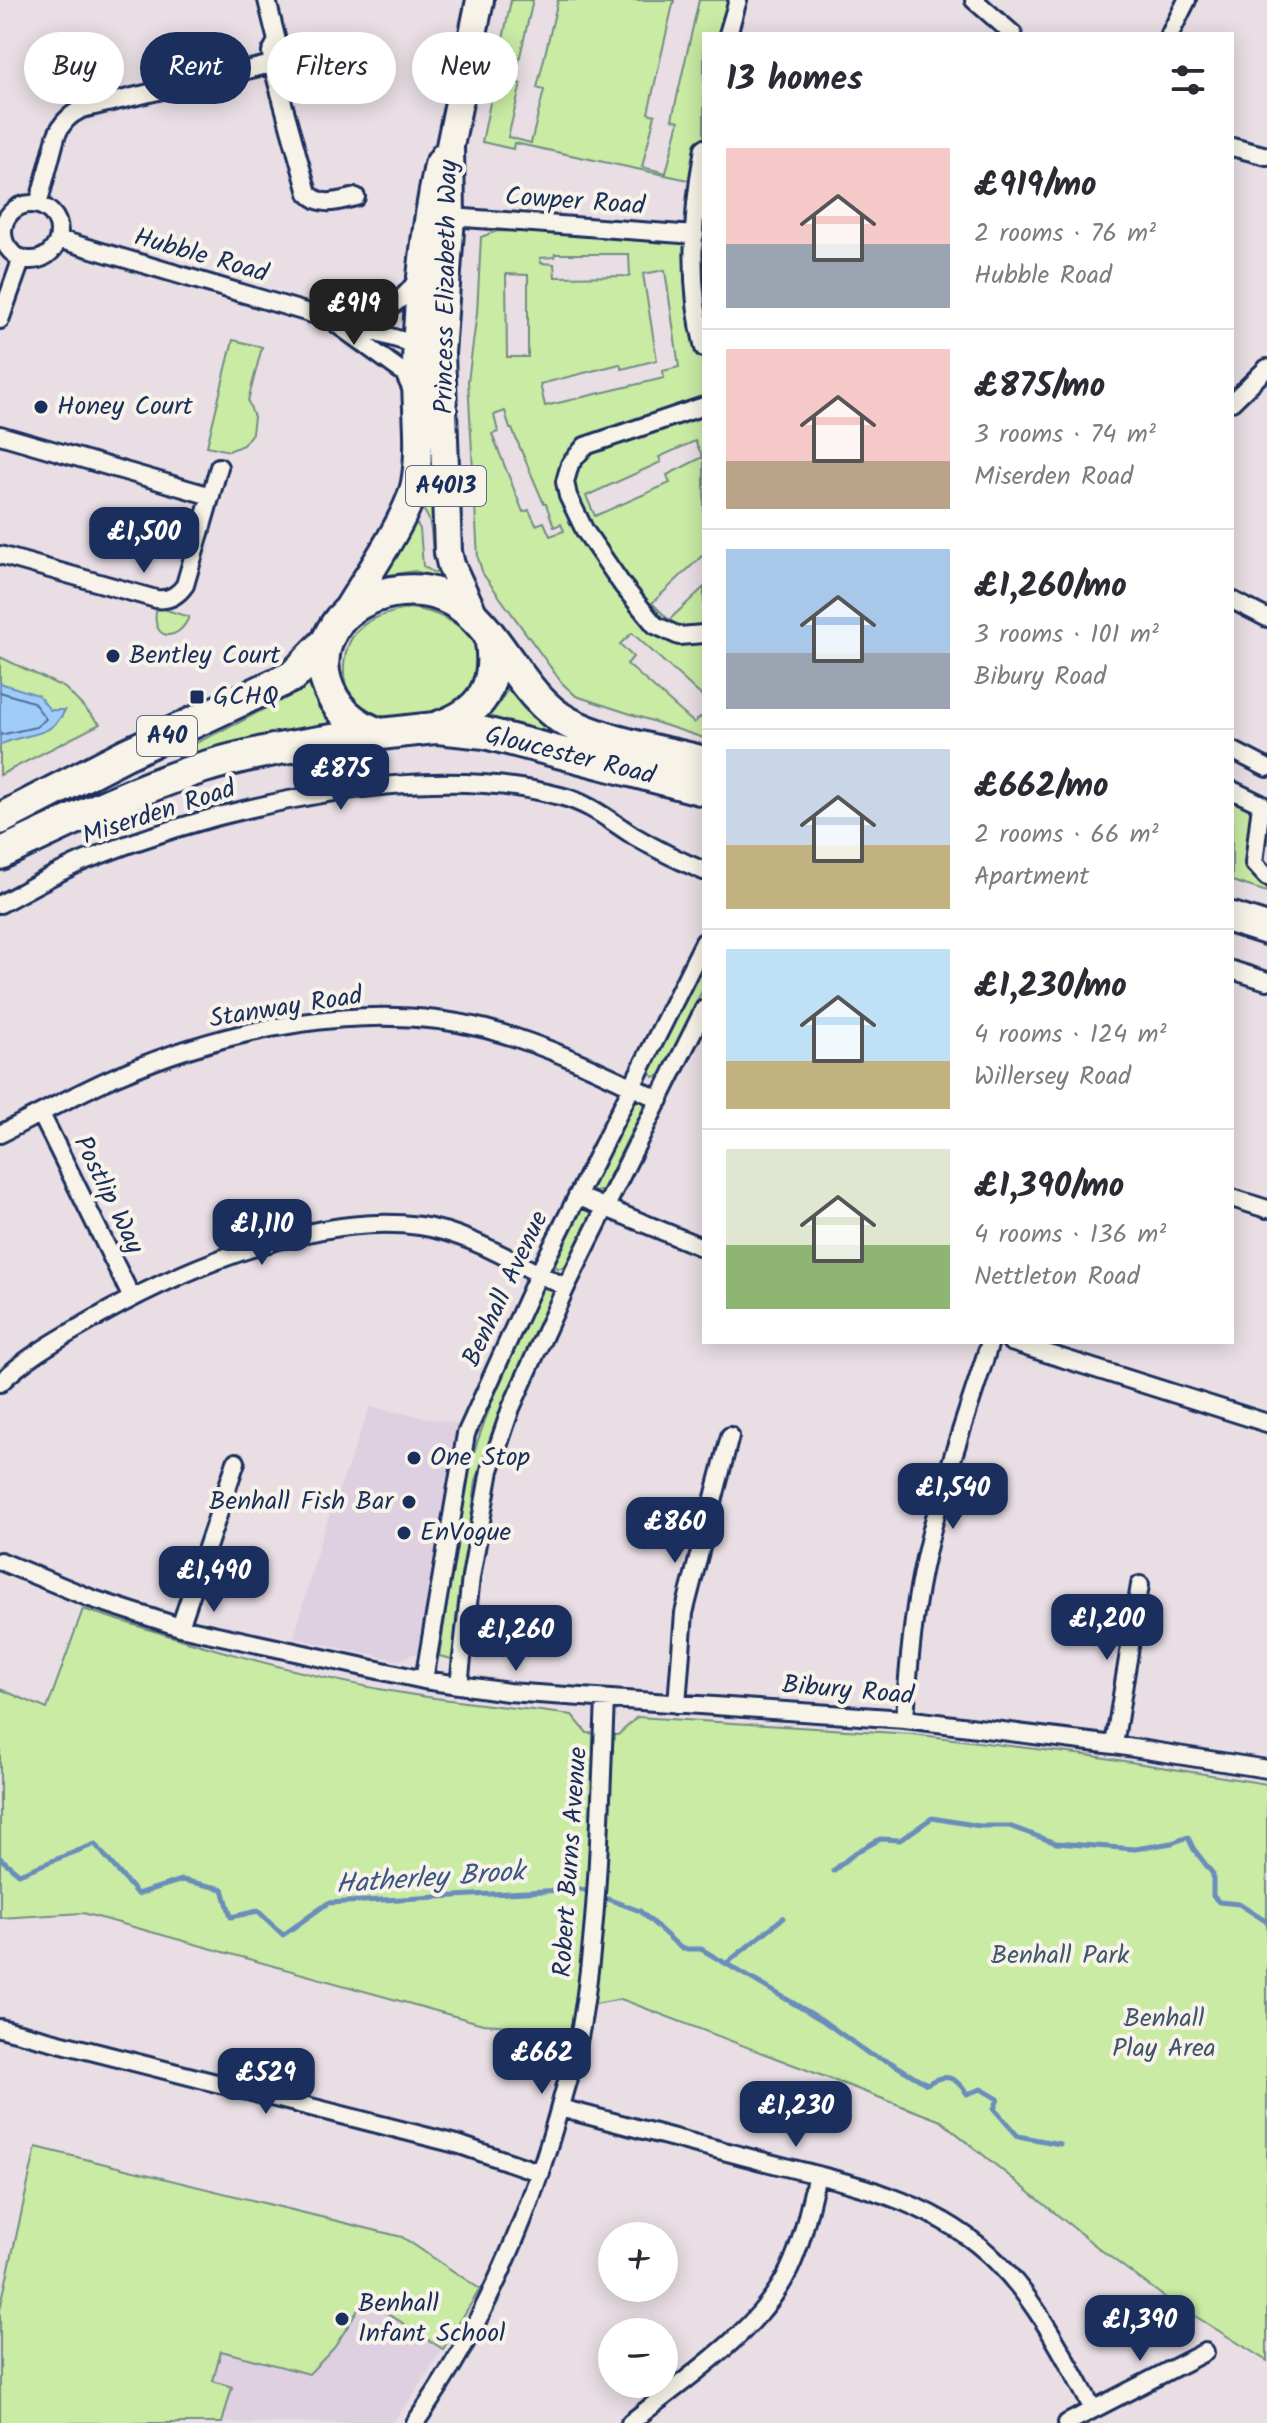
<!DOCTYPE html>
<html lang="en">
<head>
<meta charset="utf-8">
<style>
	body { margin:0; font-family:Kalam,sans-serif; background:#f2f2f3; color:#2b2b33; height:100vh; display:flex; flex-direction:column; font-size:30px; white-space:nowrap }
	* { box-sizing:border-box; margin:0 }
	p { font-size:26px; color:#7c7c81 }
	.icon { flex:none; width:44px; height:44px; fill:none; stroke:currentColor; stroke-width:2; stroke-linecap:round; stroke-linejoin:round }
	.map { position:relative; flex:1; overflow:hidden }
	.drawer { position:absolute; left:702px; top:32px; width:532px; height:1312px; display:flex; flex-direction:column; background:#fff; border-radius:0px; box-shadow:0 4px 20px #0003 }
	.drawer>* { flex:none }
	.hud { position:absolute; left:24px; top:32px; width:558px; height:72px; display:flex; gap:16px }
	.tools { position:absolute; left:598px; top:2222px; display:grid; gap:16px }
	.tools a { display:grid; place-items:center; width:80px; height:80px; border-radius:50%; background:#fff; box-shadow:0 4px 20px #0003; font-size:40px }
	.price { position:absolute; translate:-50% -68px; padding:0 18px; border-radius:16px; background:#1b2f5e; color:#fff; font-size:26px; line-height:52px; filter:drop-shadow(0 2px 4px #0008) }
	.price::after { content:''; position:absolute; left:50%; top:48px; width:24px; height:18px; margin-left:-12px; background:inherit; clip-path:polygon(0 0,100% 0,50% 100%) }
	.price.on { background:#222; color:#fff }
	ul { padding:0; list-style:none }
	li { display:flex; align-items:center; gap:24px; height:200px; padding:0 24px }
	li+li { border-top:2px solid #e1e1e2 }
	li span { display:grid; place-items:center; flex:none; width:224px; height:160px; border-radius:0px; color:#555 }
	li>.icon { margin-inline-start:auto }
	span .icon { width:96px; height:96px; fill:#fffc; stroke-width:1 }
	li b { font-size:34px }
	h2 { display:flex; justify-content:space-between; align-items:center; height:96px; padding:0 24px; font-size:34px }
	.pill { padding:0 28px; border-radius:36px; background:#fff; box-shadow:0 4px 20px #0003; font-size:28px; line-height:72px }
	.pill.on { background:#1b2f5e; color:#fff }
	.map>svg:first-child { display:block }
</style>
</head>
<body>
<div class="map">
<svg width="1267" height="2423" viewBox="0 0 1267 2423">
	<rect width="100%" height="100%" fill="#e8dee4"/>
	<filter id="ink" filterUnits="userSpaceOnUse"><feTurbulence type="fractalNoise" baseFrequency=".0125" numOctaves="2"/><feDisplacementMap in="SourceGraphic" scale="16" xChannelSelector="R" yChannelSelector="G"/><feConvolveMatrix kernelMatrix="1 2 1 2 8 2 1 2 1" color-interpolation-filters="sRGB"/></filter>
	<g filter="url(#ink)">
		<path fill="#decfe1" d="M370 1407 462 1425 440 1528 421 1651 399 1660 294 1638 320 1541Z
			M36 2147 402 2237 480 2289 414 2394 392 2423H0V2309Z"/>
		<path fill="#c9eba4" stroke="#728d81" stroke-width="2" fill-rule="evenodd" d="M511 0H533L514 82 521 84 508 137 531 143 544 90 537 88 558 0H674L648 113 655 115 642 167 666 173 679 121 672 119 699 0H738L728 34H704V148L698 182 514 143 513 149 482 142Z
			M696 208 704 209V264H694L704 348V554L652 603 669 620 704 587V698L632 633 620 644 633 657 627 664 694 723 700 717 704 721V738L576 696 562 683 483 574 478 558 468 381 477 313 481 237 497 231 694 235ZM555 254H629L630 276 555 277 554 264 541 263 540 258 554 257ZM665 270 679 367 663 371 664 378 545 406 540 384 620 364 622 369 657 360 643 274ZM506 274 528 275V357H507ZM505 411 510 429H512L544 504H546L554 527 561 524 564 531 550 536 544 522 536 525 529 510 523 512 492 434 498 432 494 415ZM695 441 703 457 667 475 670 483 595 516 586 496 661 462 659 457Z
			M233 340 262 347 248 401 254 417 252 433 243 445 229 451 207 446Z
			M425 478 433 480 437 560 434 559C430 540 435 517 418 505Z
			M413 518 420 529 423 566 433 572H441L443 578 414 571 378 577Z
			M157 607 189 617C176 646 149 638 157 607Z
			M409 608C436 611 456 622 477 640L480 679 456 709C433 714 405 724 382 716 372 713 357 704 351 695 339 678 343 645 358 630 371 616 391 613 409 608Z
			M0 657 65 688 100 724 0 775Z
			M317 681 351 729 189 762 183 749 236 724Z
			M508 689 532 717 562 735 704 776 483 718 498 705Z
			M1232 796 1257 811 1244 865 1251 873 1267 884V892L1232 881Z
			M704 957V987L661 1075 653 1077 650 1070Z
			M642 1098 645 1104 602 1191 594 1192 592 1186 635 1099Z
			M587 1206 592 1212 565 1268H557L554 1262 580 1208Z
			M543 1286H551L554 1292C525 1355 495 1415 476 1481L452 1659 439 1656 466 1479C484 1412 515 1349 543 1286Z
			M83 1609C184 1641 286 1672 390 1691 451 1702 512 1707 572 1715L587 1733 618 1735 637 1717 912 1734 1093 1756 1267 1784V2361L1163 2296 1101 2250 941 2121 621 1999 584 2006 581 2031 483 2024 83 1913 0 1918V1689L47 1709Z
			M36 2147 402 2237 480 2289 443 2349 365 2299 334 2348 309 2374 221 2351 213 2381 232 2387 222 2423H0V2309Z"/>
		<path fill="#9fccf9" stroke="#6a8dbb" stroke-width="2" d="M0 683 38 695 50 710H65C50 741 25 731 0 745Z"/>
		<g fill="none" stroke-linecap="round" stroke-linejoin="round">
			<path stroke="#506e9c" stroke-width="2" d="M0 692 33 702 46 719 36 727 0 735"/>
			<path stroke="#6a8dbb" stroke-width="5" d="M0 1858 19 1874 95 1844 137 1894 182 1880 223 1889 231 1917 258 1911 283 1935 328 1903 581 1889 640 1911 682 1949H701L822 2020 869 2054 890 2062 927 2084C946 2072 956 2077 967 2094L981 2089 998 2099 994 2109 1018 2136 1060 2144
				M833 1871 855 1853 880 1839 900 1840 932 1818 980 1826H1009L1056 1843 1135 1849 1172 1843 1188 1837 1193 1848 1213 1874V1896L1219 1902 1239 1904 1267 1922
				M727 1963 783 1918"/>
			<g stroke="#1b2f5e" stroke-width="22">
				<path id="street" d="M974 0 1013 34
					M728 34 738 0
					M1170 34 1187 0
					M272 64 308 193C322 208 338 201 356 197
					M1232 147 1267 156
					M704 148C692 213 688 284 704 348
					M3 232a28 28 0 1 1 56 0a28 28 0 1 1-56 0Z
					M38 205 56 137C61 123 69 115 82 109L272 64 271 52 277 41 267 0
					M451 217 695 235
					M58 239 421 346
					M336 318C373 313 397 313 418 278
					M0 320 22 258
					M338 325 404 373 412 390
					M1232 402 1267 368
					M704 406 585 446 570 464 565 482 568 496 585 531 623 586 655 625 679 636 704 634
					M0 435 211 496
					M0 555 156 599C169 601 178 595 185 585L219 467
					M1232 600 1267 618
					M1232 750 1267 768
					M1232 790 1261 804 1254 863 1267 877
					M0 904C28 889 57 872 86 860 220 807 418 759 560 796 589 803 609 820 634 836 656 849 680 861 704 871
					M1232 970 1267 981
					M41 1114 132 1298
					M0 1134C40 1114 79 1092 119 1075 228 1028 370 999 486 1029 547 1045 604 1073 660 1100
					M577 1196 704 1248
					M1232 1198 1267 1209
					M1011 1342 1267 1423
					M0 1383C23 1360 52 1343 80 1327 171 1273 313 1211 420 1226 471 1233 519 1266 566 1287
					M0 1561 90 1598 180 1627 424 1680 508 1692 905 1719 1114 1745 1267 1769
					M180 1627 236 1462
					M424 1680 466 1434 538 1275 704 942
					M459 1685 471 1577 490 1470 511 1408 566 1287 704 1009
					M677 1704 684 1613 730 1436
					M905 1719C908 1670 912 1621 922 1572 938 1494 966 1418 990 1342
					M1114 1745 1140 1585
					M0 2028 460 2145 541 2173
					M560 2108C625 2125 690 2142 754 2159 841 2182 932 2196 997 2262 1039 2304 1065 2358 1093 2409
					M415 2423C485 2324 533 2209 564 2092 570 2071 577 2049 581 2027 599 1920 600 1809 605 1700
					M630 2423C682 2381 760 2331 789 2270 803 2241 809 2207 817 2175
					M1067 2423 1205 2352"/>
			</g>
			<g stroke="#1b2f5e" stroke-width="32">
				<path id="primary" d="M474 615 451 565 448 552 441 353 451 217 450 146 480 0
					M342 618C362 583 408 519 415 483 422 445 415 404 416 366 417 296 424 233 438 165L444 156"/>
			</g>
			<g stroke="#1b2f5e" stroke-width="36">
				<path id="highway" d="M438 728 485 733 704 790
					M380 734C354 725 334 709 326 681 319 658 325 638 340 619 354 603 379 593 400 591 491 581 503 688 569 723 608 743 662 751 704 762
					M0 819 126 754 293 676 325 643
					M0 854C66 823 131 791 201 768 276 745 358 736 435 728 483 713 499 685 490 636
					M1232 918 1267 929"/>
			</g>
			<use href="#street" stroke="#f7f3e8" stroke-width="16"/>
			<use href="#primary" stroke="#f7f3e8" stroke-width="26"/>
			<use href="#highway" stroke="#f7f3e8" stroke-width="30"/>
		</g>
	</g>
	<g fill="#1b2f5e" stroke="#f7f3e8" stroke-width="3">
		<circle cx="41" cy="407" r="8"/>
		<circle cx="113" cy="656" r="8"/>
		<rect x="189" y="689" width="16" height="16" rx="4"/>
		<circle cx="414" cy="1458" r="8"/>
		<circle cx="409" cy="1502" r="8"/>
		<circle cx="404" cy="1533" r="8"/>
		<circle cx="342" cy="2319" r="8"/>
	</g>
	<g text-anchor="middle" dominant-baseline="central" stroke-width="8" stroke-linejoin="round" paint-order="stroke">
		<g fill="#f7f3e8" stroke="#5d6a87" stroke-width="2">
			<rect x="406" y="466" width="80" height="40" rx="6"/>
			<rect x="137" y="716" width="60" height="40" rx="6"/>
		</g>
		<g font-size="24" font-weight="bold" fill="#1b2f5e">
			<text x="446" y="486">A4013</text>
			<text x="167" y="736">A40</text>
		</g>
		<g font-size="26" fill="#1b2f5e" stroke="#f7f3e8">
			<text transform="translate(575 202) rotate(4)">Cowper Road</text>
			<text transform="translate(201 256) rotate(16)">Hubble Road</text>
			<text transform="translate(447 287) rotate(-89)">Princess Elizabeth Way</text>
			<text transform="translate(570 756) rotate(14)">Gloucester Road</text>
			<text transform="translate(159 813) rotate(-18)">Miserden Road</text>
			<text transform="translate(286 1008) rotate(-9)">Stanway Road</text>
			<text transform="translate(108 1195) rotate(64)">Postlip Way</text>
			<text transform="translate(506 1289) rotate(-65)">Benhall Avenue</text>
			<text transform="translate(848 1691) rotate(5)">Bibury Road</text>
			<text transform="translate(571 1862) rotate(-86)">Robert Burns Avenue</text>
		</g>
		<g font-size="26" fill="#1b2f5e" stroke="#f7f3e8" text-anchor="start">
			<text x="57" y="407">Honey Court</text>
			<text x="129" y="656">Bentley Court</text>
			<text x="213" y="697">GCHQ</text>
			<text x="430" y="1458">One Stop</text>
			<text x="393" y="1502" text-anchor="end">Benhall Fish Bar</text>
			<text x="420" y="1533">EnVogue</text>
			<text x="358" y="2304">Benhall<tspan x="358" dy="30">Infant School</tspan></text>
		</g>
		<g font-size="26" fill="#3e556c" stroke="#f7f3e8">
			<text x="1060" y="1956">Benhall Park</text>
			<text x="1164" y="2019">Benhall<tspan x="1164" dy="30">Play Area</tspan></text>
		</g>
		<g font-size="28" font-style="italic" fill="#3c5685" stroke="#f7f3e8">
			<text transform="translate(430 1879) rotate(-4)">Hatherley Brook</text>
		</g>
	</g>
</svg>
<div class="tools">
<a>+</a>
<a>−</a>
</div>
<b class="price on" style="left:354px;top:347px">£919</b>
<b class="price" style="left:144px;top:575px">£1,500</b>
<b class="price" style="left:341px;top:812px">£875</b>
<b class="price" style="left:262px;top:1267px">£1,110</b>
<b class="price" style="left:953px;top:1531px">£1,540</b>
<b class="price" style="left:675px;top:1565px">£860</b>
<b class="price" style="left:214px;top:1614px">£1,490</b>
<b class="price" style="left:1107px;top:1662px">£1,200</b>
<b class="price" style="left:516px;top:1673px">£1,260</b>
<b class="price" style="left:542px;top:2096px">£662</b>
<b class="price" style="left:266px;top:2116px">£529</b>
<b class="price" style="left:796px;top:2149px">£1,230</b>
<b class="price" style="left:1140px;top:2363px">£1,390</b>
<div class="hud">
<a class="pill">Buy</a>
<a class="pill on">Rent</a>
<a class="pill">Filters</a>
<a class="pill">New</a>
</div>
<section class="drawer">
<h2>13 homes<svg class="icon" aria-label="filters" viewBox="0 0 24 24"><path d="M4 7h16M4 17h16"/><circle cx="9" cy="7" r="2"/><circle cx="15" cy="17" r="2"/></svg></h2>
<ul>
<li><span style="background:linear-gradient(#f6c9c9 60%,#9aa5b1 0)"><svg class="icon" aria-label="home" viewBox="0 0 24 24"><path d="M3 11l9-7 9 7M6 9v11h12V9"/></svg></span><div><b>£919/mo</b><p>2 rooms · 76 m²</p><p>Hubble Road</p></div></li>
<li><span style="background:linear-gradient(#f6c9c9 70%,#b9a48a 0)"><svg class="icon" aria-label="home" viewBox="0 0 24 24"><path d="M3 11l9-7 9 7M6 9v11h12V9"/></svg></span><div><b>£875/mo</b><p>3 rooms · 74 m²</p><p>Miserden Road</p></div></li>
<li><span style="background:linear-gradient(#a9c7e8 65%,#9aa5b1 0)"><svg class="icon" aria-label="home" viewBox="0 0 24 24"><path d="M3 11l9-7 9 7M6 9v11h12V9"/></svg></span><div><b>£1,260/mo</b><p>3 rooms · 101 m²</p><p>Bibury Road</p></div></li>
<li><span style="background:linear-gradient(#c9d6e8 60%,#c2b280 0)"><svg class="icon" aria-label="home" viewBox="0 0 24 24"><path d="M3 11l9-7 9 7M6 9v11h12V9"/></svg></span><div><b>£662/mo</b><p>2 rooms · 66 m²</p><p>Apartment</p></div></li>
<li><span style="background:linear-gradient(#bfe0f5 70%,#c2b280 0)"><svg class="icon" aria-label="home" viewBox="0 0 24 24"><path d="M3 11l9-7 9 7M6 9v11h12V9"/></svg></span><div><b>£1,230/mo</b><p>4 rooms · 124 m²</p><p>Willersey Road</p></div></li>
<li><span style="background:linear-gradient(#dfe7d0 60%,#8fb573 0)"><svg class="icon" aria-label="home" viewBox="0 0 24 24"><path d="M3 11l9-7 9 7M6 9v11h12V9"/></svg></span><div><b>£1,390/mo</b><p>4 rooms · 136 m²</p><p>Nettleton Road</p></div></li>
</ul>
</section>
</div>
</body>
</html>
